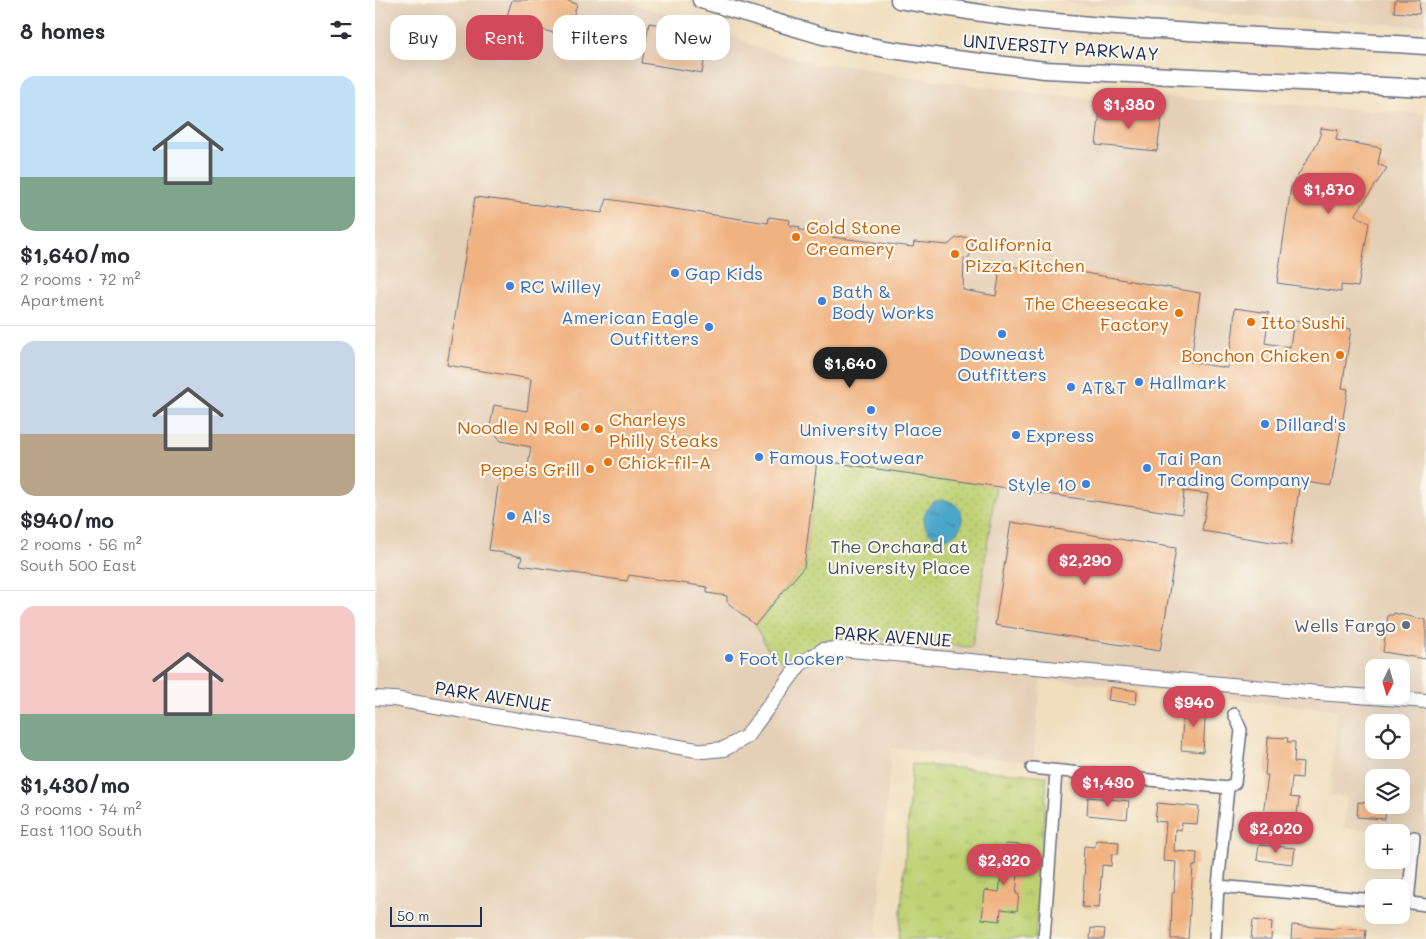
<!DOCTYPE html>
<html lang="en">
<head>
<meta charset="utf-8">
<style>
	body { margin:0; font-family:Mali,sans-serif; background:#f2f2f3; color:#2b2b33; height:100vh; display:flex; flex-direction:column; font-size:19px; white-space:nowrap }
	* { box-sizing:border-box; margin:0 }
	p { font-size:16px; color:#7c7c81 }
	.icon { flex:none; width:28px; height:28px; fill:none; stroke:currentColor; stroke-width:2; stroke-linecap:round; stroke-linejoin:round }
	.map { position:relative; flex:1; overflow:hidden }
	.side { display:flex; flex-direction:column; background:#fff; width:375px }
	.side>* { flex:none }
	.guide { position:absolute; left:15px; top:15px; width:475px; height:45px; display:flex; gap:10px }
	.needle { width:32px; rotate:185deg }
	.buttons { position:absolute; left:990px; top:659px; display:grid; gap:10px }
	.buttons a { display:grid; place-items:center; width:45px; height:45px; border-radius:10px; background:#fff; box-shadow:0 5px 20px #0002; font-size:25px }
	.scale { position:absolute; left:15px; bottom:12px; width:92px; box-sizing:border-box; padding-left:5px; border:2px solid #1b2f5e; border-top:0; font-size:14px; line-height:18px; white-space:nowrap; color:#1b2f5e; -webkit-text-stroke:4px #fbf7ec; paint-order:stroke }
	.price { position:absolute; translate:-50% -42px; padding:0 11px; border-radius:18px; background:#d1495b; color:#fff; font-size:16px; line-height:32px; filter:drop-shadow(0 1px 2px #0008) }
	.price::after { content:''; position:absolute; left:50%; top:30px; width:15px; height:11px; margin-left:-8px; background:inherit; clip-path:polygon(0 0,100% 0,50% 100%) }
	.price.current { background:#222; color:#fff }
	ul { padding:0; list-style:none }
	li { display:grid; align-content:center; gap:10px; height:265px; padding:0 20px }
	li+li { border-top:1px solid #e1e1e2 }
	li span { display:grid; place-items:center; height:155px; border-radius:15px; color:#555 }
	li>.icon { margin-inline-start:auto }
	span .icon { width:90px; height:90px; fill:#fffc; stroke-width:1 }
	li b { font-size:21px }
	h2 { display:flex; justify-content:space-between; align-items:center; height:60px; padding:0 20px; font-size:21px }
	.pill { padding:0 18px; border-radius:15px; background:#fff; box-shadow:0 5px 20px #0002; font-size:18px; line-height:45px }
	.pill.current { background:#d1495b; color:#fff }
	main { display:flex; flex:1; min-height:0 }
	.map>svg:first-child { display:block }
</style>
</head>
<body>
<main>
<section class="side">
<h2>8 homes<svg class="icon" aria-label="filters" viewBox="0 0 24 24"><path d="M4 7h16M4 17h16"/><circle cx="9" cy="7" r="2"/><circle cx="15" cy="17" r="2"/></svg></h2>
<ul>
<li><span style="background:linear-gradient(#bfe0f5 65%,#7fa58c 0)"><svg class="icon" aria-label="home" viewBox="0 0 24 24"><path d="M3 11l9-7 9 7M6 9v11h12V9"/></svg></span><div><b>$1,640/mo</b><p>2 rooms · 72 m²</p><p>Apartment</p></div></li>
<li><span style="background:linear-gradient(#c9d6e8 60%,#b9a48a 0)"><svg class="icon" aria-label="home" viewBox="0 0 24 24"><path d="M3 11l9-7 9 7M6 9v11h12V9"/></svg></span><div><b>$940/mo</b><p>2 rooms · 56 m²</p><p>South 500 East</p></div></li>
<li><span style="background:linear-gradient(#f6c9c9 70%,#7fa58c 0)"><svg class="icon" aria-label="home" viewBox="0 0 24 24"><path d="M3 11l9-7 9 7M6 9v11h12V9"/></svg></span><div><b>$1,430/mo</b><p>3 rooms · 74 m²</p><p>East 1100 South</p></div></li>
</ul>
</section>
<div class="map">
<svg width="1051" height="939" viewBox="0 0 1051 939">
	<defs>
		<pattern id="grass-tufts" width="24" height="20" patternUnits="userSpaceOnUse" patternTransform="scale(1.25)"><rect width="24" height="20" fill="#bfd174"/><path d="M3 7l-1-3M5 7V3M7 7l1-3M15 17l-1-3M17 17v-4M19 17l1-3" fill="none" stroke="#a4b467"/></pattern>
		<pattern id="park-dots" width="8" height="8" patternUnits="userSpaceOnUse" patternTransform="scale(1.25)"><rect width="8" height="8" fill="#bfd174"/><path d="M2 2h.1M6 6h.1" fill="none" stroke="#a4b467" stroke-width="1.8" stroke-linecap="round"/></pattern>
		<pattern id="water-ripples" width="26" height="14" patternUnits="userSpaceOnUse" patternTransform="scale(1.25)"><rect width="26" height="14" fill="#4ca7ca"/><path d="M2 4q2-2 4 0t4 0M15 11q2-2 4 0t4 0" fill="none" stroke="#3e88a7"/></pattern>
	</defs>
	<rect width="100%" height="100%" fill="#fbf7ec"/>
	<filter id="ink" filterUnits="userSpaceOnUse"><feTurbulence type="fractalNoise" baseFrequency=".02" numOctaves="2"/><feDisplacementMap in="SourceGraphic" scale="10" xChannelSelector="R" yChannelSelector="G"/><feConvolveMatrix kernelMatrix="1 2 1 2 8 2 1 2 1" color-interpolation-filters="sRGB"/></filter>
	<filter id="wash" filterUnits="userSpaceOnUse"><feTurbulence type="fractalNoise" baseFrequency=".0096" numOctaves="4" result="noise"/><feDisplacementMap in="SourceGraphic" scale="20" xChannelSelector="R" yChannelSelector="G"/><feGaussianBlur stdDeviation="1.12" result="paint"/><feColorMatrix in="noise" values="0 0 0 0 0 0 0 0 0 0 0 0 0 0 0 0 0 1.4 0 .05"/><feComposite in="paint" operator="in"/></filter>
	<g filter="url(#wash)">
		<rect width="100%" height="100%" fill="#f0debd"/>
		<path fill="#e5d0b7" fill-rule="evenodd" d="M0 0H245L341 28 385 49 441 64 482 66 514 74 684 96 720 98 725 93 1051 114V835L969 828 972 797 955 795 962 710 666 679 658 762 516 748 501 939H0ZM999 668H1026V695H999ZM999 722H1026V750H999ZM999 778H1026V805H999Z
			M679 0H1051V24L1042 26 810 12 699 4 692 1Z"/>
		<path fill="url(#grass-tufts)" stroke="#6d8069" d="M537 764 672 776 660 939H524Z"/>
		<path fill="url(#park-dots)" stroke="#6d8069" d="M442 460 621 486 597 647 466 636 437 647 413 667 392 648 380 625 429 567Z"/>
		<path fill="url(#water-ripples)" stroke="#346b94" d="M549 519a19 19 0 1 1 38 0a19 19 0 1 1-38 0Z"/>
		<g id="blocks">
			<path fill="#f1b281" d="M137 0H190L202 4 192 37 131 19Z
				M1020 0H1045L1044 14 1019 12Z
				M274 23 334 33 327 73 267 63Z
				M725 110 787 115 782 151 721 145Z
				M946 128 963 130 961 140 1006 148 1003 164 1012 168 980 215 994 223 983 287 966 285V292L902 283 916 187 945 138Z
				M100 197 227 213 232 199 393 223 394 217 415 220 414 225 425 227 424 230 456 232V237L538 247 539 242 573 245 581 238 592 237 596 239 598 248 594 257 589 258 588 290 621 296 624 276 617 266 629 260 633 266 670 271V266L825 293 816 362 852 368 858 332 860 308 894 313 890 343 915 347 919 320 976 329 967 388 973 389 956 486 925 481 916 545 827 531 833 494 809 491 807 514 442 460 429 567 380 625 352 602V596L332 593V587L254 575 252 581 145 565 147 557 114 550 124 479 151 478 156 447 126 441 115 427 119 405 152 411 156 379 72 365Z
				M636 522 801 548 785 651 620 625Z
				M1019 613 1051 620V659L1008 652 1013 615H1018Z
				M735 687 762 691 761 704 733 700Z
				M809 705 831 706 828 752 806 750Z
				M893 737 913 738 912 742H920L919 762 928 763 927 778 917 777 915 797 924 798 922 815 914 814 913 818 888 815 893 775H890Z
				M713 797 754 801 752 819 712 815Z
				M983 802 999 803V805H1011L1010 819 982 817Z
				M782 803 824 807 822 824 807 823 806 830 800 829 799 851 822 853 821 866H818L813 939H796L797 893H799L801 862 788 861 791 822 780 821Z
				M721 840 744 842 743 854H737L736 866 727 865 724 908 707 907 710 864H708L709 846 720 847Z
				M630 844 646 845 641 894H644L642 911 626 909 625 921 607 919 610 890 624 892Z
				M884 845 920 848 918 864 882 860Z
				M878 920 897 922 896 939H876Z
				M917 925 961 929V928L991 930 990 939H916Z
				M716 928 730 929 729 939H715Z"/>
		</g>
	</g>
	<g filter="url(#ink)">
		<use href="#blocks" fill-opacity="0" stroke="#666c7f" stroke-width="1"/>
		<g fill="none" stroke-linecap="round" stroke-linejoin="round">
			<g stroke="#666c7f" stroke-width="14">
				<path id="minor" d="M657 768 853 788
					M843 886 999 900
					M1028 902 1051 905
					M1033 903 1039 837
					M669 939 681 771
					M840 939 843 886 853 788 860 783 866 730 859 714"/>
			</g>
			<g stroke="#666c7f" stroke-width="16">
				<path id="tertiary" d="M0 698 19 699 328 751 349 749 371 737 425 664 448 650 465 649 943 693 1051 701"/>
			</g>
			<g stroke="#666c7f" stroke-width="19">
				<path id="primary" d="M326 0 448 36 510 49 573 58 670 70 1051 88
					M524 0C569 7 614 15 659 20 789 33 920 37 1051 46"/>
			</g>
			<use href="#minor" stroke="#fff" stroke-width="11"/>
			<use href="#tertiary" stroke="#fff" stroke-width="14"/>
			<use href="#primary" stroke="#fff" stroke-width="16"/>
		</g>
	</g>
	<g fill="#e8710a" stroke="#fbf7ec" stroke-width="2">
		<circle cx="421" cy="237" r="5"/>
		<circle cx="580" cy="254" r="5"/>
		<circle cx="804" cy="313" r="5"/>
		<circle cx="876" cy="322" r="5"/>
		<circle cx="965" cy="355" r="5"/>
		<circle cx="210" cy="427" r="5"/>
		<circle cx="224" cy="429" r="5"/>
		<circle cx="233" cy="462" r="5"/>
		<circle cx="215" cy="469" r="5"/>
	</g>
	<g fill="#3f7fe0" stroke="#fbf7ec" stroke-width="2">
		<circle cx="300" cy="273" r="5"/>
		<circle cx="135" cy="286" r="5"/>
		<circle cx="447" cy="301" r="5"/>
		<circle cx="334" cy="327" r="5"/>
		<circle cx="627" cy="334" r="5"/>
		<circle cx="764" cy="382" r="5"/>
		<circle cx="696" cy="387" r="5"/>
		<circle cx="496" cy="410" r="5"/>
		<circle cx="890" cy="424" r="5"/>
		<circle cx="641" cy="435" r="5"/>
		<circle cx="384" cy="457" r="5"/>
		<circle cx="772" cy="468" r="5"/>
		<circle cx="711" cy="484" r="5"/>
		<circle cx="136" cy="516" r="5"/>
		<circle cx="354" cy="658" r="5"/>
	</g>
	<circle fill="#5c6f8a" stroke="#fbf7ec" stroke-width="2" cx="1031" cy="625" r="5"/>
	<g text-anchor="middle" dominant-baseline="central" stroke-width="4.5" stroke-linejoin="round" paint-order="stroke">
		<g font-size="18" fill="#1b2f5e" stroke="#fbf7ec">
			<text transform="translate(686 47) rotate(4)">UNIVERSITY PARKWAY</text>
			<text transform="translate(518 636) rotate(4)">PARK AVENUE</text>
			<text transform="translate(118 696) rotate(9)">PARK AVENUE</text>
		</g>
		<g font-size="18" fill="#c56008" stroke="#fbf7ec" text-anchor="start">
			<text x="431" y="227">Cold Stone<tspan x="431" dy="21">Creamery</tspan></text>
			<text x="590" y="244">California<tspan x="590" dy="21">Pizza Kitchen</tspan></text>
			<text x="794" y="303" text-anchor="end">The Cheesecake<tspan x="794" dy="21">Factory</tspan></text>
			<text x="886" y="322">Itto Sushi</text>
			<text x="955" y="355" text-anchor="end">Bonchon Chicken</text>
			<text x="234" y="419">Charleys<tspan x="234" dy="21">Philly Steaks</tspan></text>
			<text x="200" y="427" text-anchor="end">Noodle N Roll</text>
			<text x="243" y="462">Chick-fil-A</text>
			<text x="205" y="469" text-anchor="end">Pepe's Grill</text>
		</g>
		<g font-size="18" fill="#366cbe" stroke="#fbf7ec" text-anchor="start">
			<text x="310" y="273">Gap Kids</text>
			<text x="145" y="286">RC Willey</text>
			<text x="457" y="291">Bath &amp;<tspan x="457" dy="21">Body Works</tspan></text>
			<text x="324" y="317" text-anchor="end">American Eagle<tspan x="324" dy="21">Outfitters</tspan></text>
			<text x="627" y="353" text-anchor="middle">Downeast<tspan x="627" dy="21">Outfitters</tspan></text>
			<text x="774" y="382">Hallmark</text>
			<text x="706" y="387">AT&amp;T</text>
			<text x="900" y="424">Dillard's</text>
			<text x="496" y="429" text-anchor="middle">University Place</text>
			<text x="651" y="435">Express</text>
			<text x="394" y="457">Famous Footwear</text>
			<text x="782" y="458">Tai Pan<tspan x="782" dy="21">Trading Company</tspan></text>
			<text x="701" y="484" text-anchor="end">Style 10</text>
			<text x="146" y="516">Al's</text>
			<text x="364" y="658">Foot Locker</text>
		</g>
		<g font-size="18" fill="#445864" stroke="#fbf7ec">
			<text x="524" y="546">The Orchard at<tspan x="524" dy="21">University Place</tspan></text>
		</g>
		<g font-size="18" fill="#4e5e75" stroke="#fbf7ec" text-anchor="end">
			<text x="1021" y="625">Wells Fargo</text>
		</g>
	</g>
</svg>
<div class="buttons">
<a><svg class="needle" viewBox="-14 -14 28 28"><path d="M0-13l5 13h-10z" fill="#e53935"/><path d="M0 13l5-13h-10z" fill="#7c7c81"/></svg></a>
<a><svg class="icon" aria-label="locate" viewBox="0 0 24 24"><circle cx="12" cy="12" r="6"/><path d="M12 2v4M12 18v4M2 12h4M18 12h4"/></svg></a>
<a><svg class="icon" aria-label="layers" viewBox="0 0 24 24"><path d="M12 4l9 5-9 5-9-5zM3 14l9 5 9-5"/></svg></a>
<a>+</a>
<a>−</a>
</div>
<div class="scale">50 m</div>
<b class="price" style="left:754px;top:130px">$1,380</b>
<b class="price" style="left:954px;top:215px">$1,870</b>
<b class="price current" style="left:475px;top:389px">$1,640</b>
<b class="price" style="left:710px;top:586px">$2,290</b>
<b class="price" style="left:819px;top:728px">$940</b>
<b class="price" style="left:733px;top:808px">$1,430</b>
<b class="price" style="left:901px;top:854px">$2,020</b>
<b class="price" style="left:629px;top:886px">$2,320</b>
<div class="guide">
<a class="pill">Buy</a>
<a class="pill current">Rent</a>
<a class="pill">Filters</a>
<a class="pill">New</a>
</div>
</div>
</main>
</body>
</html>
